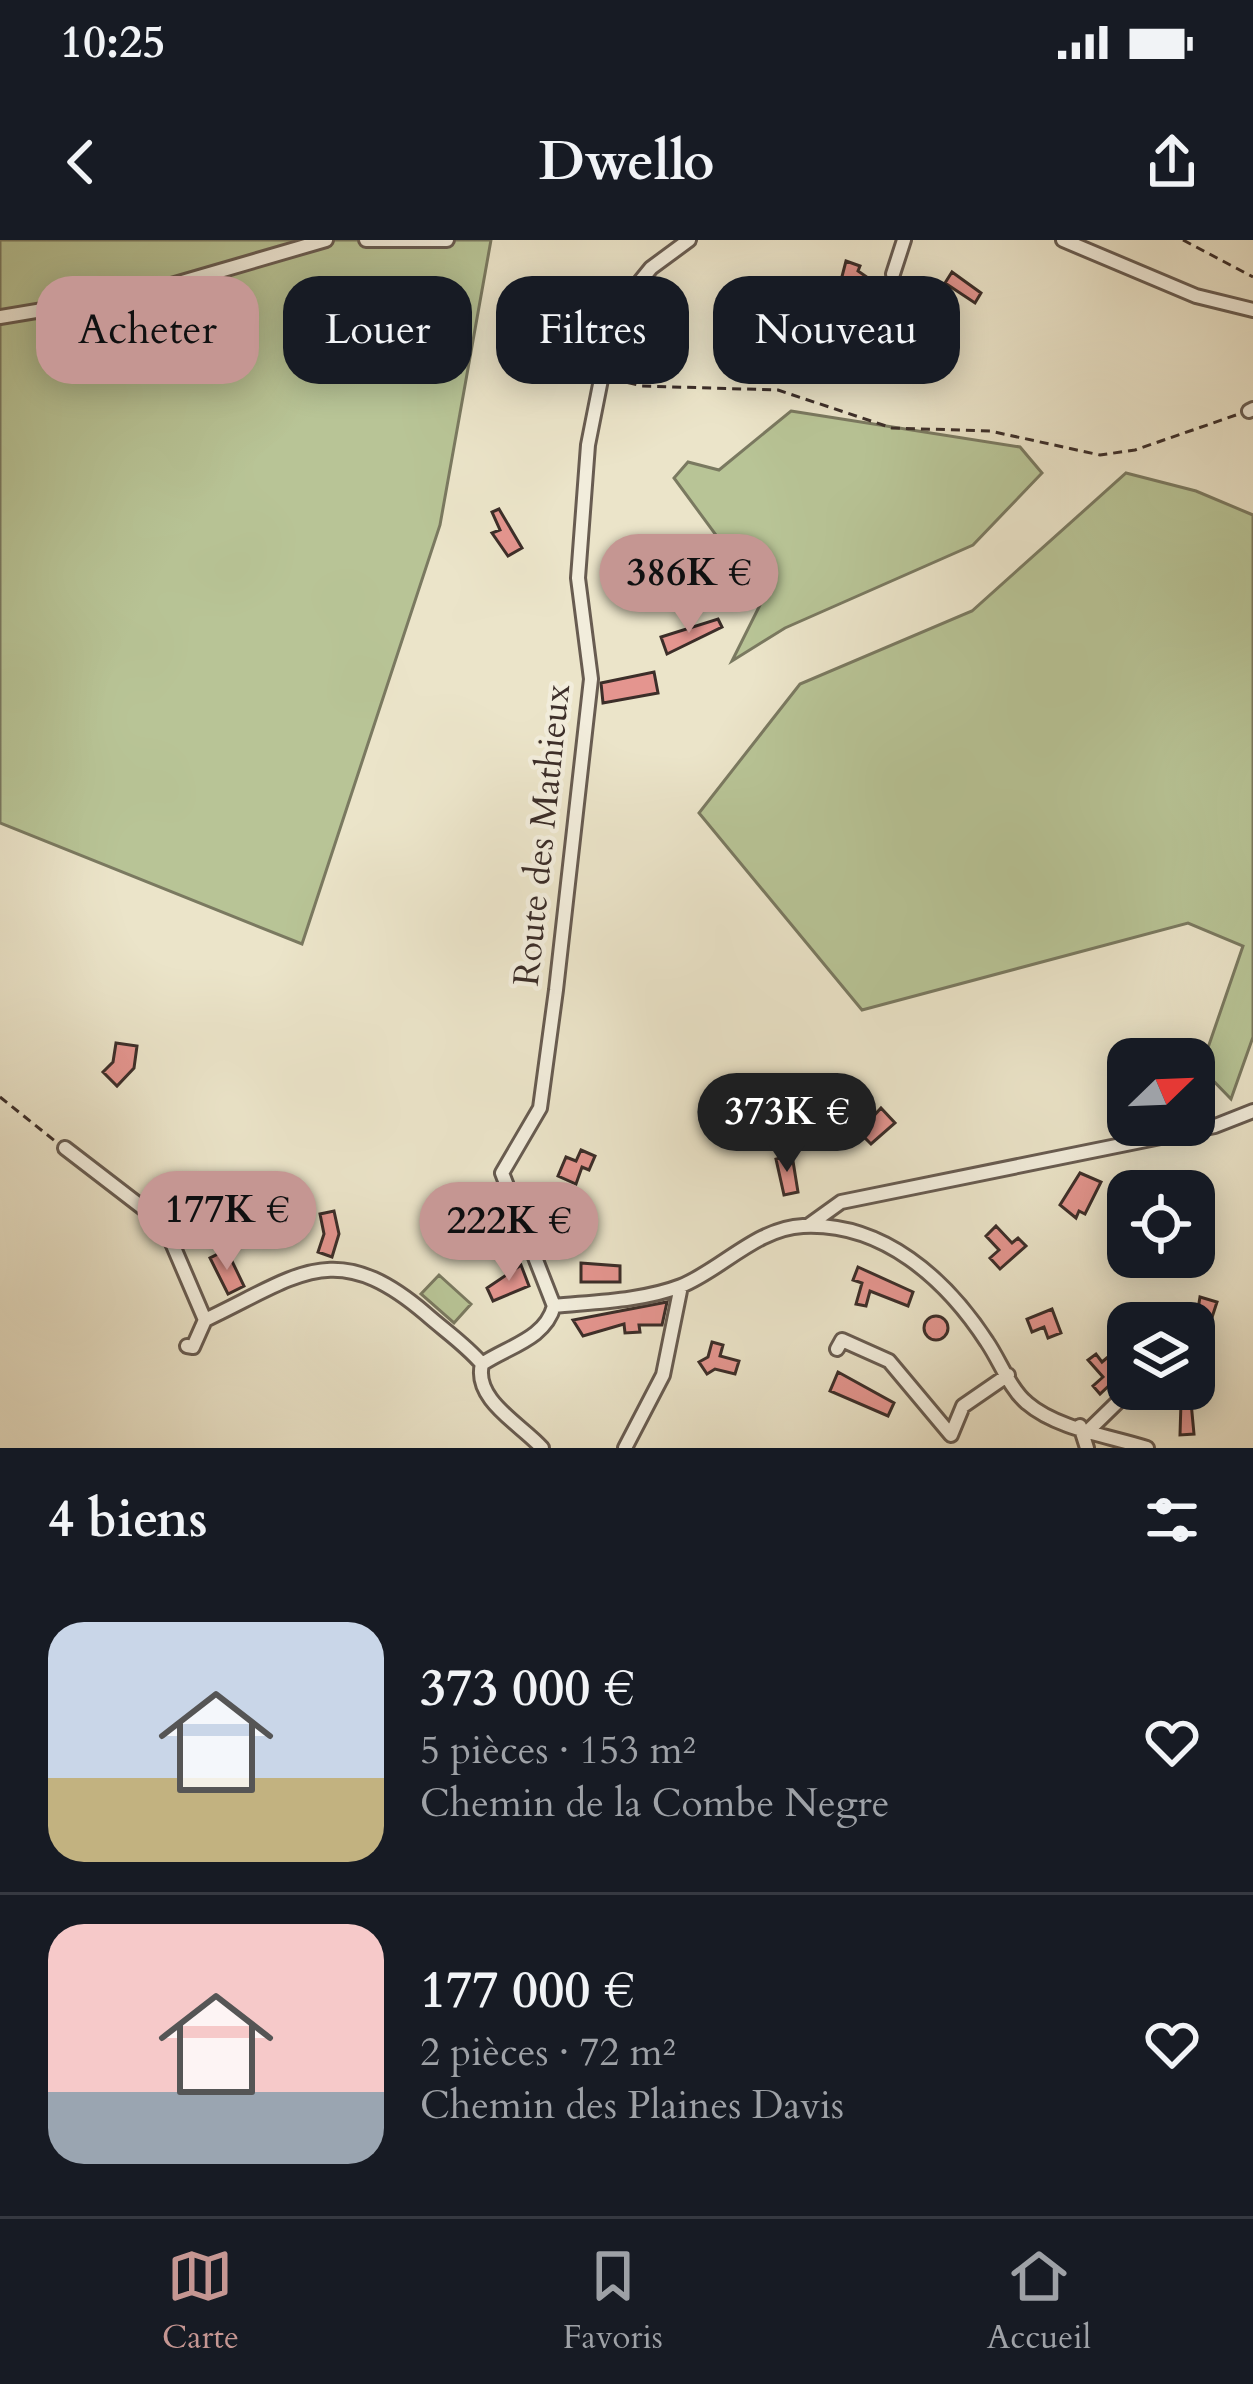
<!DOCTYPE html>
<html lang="fr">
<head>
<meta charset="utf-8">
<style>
	body { margin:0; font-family:Cardo,serif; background:#20242c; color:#f1f3f6; height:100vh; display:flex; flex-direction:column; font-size:45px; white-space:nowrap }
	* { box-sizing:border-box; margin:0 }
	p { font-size:39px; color:#9ea1a6 }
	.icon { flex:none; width:66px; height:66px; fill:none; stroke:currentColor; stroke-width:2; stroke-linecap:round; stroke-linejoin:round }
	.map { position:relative; height:1208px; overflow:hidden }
	.sheet { display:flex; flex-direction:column; background:#171b24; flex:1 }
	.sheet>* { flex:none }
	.guide { position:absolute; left:36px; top:36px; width:1182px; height:108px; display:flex; gap:24px }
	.needle { width:78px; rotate:67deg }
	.fabs { position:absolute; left:1107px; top:798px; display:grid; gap:24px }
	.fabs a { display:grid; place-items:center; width:108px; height:108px; border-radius:24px; background:#171b24; box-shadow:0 6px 30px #0003; font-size:60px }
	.price { position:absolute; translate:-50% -102px; padding:0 27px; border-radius:42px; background:#c59692; color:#111; font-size:39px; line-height:78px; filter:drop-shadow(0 3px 6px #0008) }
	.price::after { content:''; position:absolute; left:50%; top:72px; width:36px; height:27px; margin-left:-18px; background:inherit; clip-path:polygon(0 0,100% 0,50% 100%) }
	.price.current { background:#222; color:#fff }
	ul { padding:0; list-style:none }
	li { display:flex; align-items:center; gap:36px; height:300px; padding:0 48px }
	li+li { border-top:3px solid #363941 }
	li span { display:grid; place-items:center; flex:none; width:336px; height:240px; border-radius:36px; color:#555 }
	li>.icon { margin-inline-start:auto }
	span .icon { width:144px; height:144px; fill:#fffc; stroke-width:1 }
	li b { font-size:51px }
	h2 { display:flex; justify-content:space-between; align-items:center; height:144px; padding:0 48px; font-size:51px }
	.pill { padding:0 42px; border-radius:36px; background:#171b24; box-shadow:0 6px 30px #0003; font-size:42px; line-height:108px }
	.pill.current { background:#c59692; color:#111 }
	.status { display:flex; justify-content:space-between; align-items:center; height:84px; padding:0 60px; background:#171b24; direction:ltr }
	.status svg { height:33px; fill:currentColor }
	header { display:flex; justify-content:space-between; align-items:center; height:156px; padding:0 48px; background:#171b24; font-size:54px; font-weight:600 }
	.tab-bar { display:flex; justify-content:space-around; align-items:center; height:168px; border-top:3px solid #363941; background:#171b24; font-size:33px; color:#9ea1a6 }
	.tab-bar a { display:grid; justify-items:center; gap:6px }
	.tab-bar .current { color:#c59692 }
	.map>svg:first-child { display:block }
</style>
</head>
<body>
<div class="status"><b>10:25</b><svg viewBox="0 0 49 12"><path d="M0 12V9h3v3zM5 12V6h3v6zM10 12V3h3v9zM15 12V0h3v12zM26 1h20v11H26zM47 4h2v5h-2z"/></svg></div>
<header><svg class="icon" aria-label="back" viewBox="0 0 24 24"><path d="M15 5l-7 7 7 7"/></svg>Dwello<svg class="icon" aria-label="share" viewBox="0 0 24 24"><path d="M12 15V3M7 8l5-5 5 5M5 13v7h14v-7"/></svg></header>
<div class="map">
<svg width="1253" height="1208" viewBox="0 0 1253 1208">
	<rect width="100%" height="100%" fill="#ebe4c9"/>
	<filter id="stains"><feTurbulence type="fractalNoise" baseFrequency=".00167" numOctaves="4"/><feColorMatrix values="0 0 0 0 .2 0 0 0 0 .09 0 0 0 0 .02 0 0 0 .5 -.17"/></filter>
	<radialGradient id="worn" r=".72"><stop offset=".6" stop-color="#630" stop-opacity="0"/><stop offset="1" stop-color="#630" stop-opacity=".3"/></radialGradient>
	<path fill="#b8c496" stroke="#7a7960" stroke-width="3" d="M0 0H491L440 285 302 704 0 583Z
		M791 171 1020 207 1042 233 973 305 785 388 732 421 763 359 674 238 688 222 719 230Z
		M1126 233 1196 251 1253 275V797L1231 859 1201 828 1243 706 1188 683 862 770 699 573 800 444 972 371Z
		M439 1035 471 1064 454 1083 421 1054Z"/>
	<path fill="#e4958f" stroke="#3c2e29" stroke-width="3" d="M846 21 860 26 858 31 894 56 881 83 889 88 881 98 865 87 876 70 839 48Z
		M952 32 981 53 975 63 945 43Z
		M499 269 522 308 508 316 492 293 500 290 492 272Z
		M718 379 722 387 667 414 661 397Z
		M654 432 658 453 603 463 601 443Z
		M116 803 137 806 134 828 117 846 103 832 113 822Z
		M881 868 895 883 871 904 859 892Z
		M581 910 595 916 589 930 582 927 576 944 558 936 566 917 576 921Z
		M792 915 798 952 784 955 776 919Z
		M1080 933 1101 942 1085 974 1079 971 1076 978 1060 965Z
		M334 971 339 994 332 1017 318 1012 324 994 320 974Z
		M996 986 1012 1003 1018 998 1026 1006 1000 1029 990 1018 999 1010 986 996Z
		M220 1013 223 1018 229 1015 244 1046 228 1054 210 1018Z
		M581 1023 620 1026V1042H581Z
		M521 1025 529 1046 493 1061 487 1048Z
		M858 1027 913 1052 908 1066 870 1051 866 1066 856 1064 862 1043 853 1040Z
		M1200 1057 1217 1062 1206 1096 1194 1093Z
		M667 1062 662 1085H639L640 1092 625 1093 624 1084 583 1096 573 1080Z
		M1052 1069 1061 1093 1048 1098 1044 1087 1032 1092 1027 1079Z
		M924 1088a12 12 0 1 1 24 0a12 12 0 1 1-24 0Z
		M712 1102 723 1105 720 1116 739 1121 735 1134 715 1129 707 1134 699 1122 708 1117Z
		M1114 1112 1121 1119 1109 1129 1117 1138 1100 1154 1093 1146 1103 1137 1088 1120 1096 1114 1102 1122Z
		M838 1132 894 1163 888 1176 830 1151Z
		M1181 1162H1191L1194 1194 1180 1195Z"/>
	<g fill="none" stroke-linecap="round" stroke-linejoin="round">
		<g stroke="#685c51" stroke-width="18">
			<path id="minor" d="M366 0H447
				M1063 0 1196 56 1253 70
				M893 34 904 0
				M0 77 144 53 326 0
				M1249 171 1253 169
				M65 908 156 978 169 996 205 1080C298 1036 335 996 426 1074 444 1090 466 1105 482 1124
				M809 985 841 962 1215 886 1253 871
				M554 1066 502 933 540 868 556 750 591 439 578 338 588 205 611 89 625 60 651 28 689 0
				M554 1066C594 1062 642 1061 681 1046 721 1030 757 988 803 986 883 982 946 1039 987 1102 1000 1121 1010 1149 1027 1163 1057 1189 1110 1196 1147 1208
				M187 1106 193 1107 205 1080
				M837 1109 842 1100 889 1121 951 1195 963 1166 1008 1135
				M482 1124C473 1160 522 1185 542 1208
				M482 1124C509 1106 545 1099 554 1066
				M1080 1186 1087 1208
				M1090 1189 1131 1149
				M625 1208 663 1135 681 1046"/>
		</g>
		<path stroke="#3c2e29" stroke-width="3" stroke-dasharray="9 6" stroke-linecap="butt" d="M1183 0 1253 37
			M613 139 642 146 778 150 892 188 990 191 1100 215 1135 210 1236 175
			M0 857 55 901"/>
		<use href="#minor" stroke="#f2eddc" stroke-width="12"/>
	</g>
	<g text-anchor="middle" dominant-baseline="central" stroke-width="9" stroke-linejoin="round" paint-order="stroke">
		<g font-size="36" fill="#3c2e29" stroke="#f2eddc">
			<text transform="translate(542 595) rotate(-84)">Route des Mathieux</text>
		</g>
	</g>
	<rect width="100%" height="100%" filter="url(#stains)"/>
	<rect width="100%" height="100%" fill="url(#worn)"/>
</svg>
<div class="fabs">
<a><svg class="needle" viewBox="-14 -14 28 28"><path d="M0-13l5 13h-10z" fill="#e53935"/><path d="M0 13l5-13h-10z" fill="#9ea1a6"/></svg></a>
<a><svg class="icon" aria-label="locate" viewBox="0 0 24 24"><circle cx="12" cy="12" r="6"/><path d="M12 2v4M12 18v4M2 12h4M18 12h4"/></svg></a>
<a><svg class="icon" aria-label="layers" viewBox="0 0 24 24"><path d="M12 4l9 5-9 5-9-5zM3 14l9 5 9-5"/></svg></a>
</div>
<b class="price" style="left:689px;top:396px">386K €</b>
<b class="price current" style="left:787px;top:935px">373K €</b>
<b class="price" style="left:227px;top:1033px">177K €</b>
<b class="price" style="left:509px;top:1044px">222K €</b>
<div class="guide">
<a class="pill current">Acheter</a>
<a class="pill">Louer</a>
<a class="pill">Filtres</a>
<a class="pill">Nouveau</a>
</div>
</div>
<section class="sheet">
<h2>4 biens<svg class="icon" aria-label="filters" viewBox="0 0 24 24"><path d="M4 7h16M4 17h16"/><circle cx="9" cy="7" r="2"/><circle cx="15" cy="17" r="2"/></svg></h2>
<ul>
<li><span style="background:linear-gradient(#c9d6e8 65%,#c2b280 0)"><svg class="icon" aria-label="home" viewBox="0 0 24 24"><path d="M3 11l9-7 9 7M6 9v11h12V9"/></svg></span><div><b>373 000 €</b><p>5 pièces · 153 m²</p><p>Chemin de la Combe Negre</p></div><svg class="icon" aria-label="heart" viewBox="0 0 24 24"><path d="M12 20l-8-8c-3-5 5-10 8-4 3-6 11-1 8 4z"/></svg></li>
<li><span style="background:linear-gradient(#f6c9c9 70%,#9aa5b1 0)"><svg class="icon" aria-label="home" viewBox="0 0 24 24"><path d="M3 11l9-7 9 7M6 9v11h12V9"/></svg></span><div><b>177 000 €</b><p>2 pièces · 72 m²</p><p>Chemin des Plaines Davis</p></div><svg class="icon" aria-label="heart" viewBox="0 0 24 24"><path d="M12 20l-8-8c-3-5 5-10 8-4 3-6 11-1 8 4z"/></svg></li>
</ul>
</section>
<nav class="tab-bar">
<a class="current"><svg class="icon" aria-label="map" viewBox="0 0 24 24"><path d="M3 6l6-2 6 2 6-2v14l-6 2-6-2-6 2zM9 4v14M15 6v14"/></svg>Carte</a>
<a><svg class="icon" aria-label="saved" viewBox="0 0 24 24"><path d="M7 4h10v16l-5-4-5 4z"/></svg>Favoris</a>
<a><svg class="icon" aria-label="home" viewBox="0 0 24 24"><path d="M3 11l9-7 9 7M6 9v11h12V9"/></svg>Accueil</a>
</nav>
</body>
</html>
